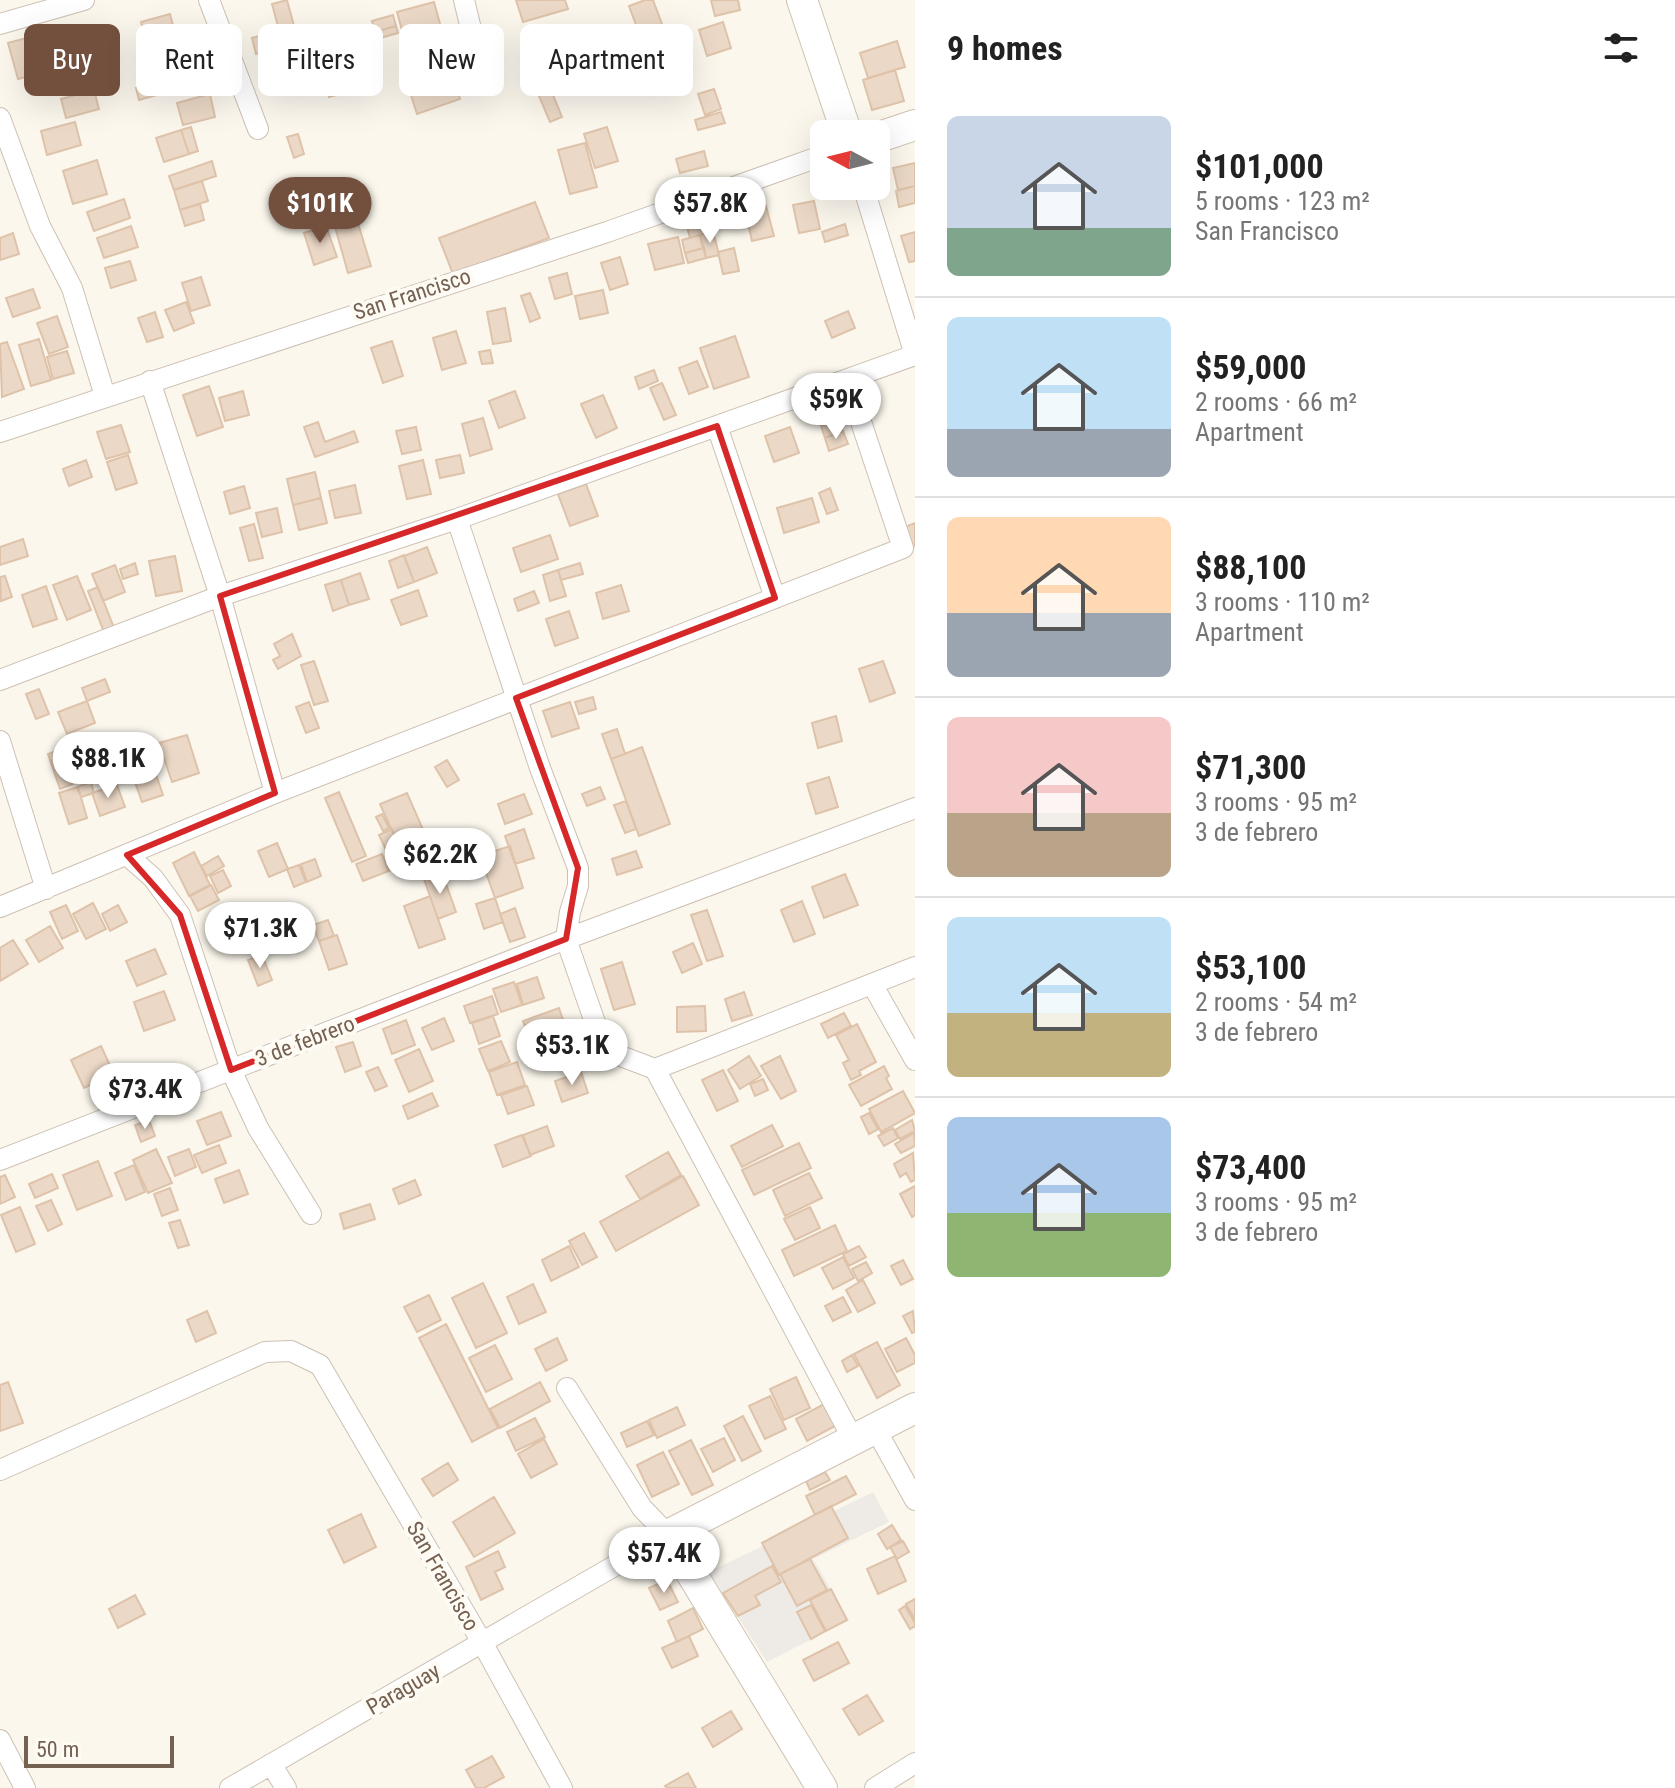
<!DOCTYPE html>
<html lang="en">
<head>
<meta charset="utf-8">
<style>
	body { margin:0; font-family:"Roboto Condensed",sans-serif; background:#f2f2f2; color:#222; height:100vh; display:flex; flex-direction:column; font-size:30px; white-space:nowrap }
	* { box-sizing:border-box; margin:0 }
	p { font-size:26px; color:#767676 }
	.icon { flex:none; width:44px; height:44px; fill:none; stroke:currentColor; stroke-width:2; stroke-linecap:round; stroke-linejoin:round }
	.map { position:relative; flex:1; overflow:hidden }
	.drawer { display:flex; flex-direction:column; background:#fff; width:760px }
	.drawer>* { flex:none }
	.guide { position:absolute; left:24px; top:24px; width:760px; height:72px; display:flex; gap:16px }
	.needle { width:52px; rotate:277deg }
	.controls { position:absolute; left:810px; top:120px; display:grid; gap:16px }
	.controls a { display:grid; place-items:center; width:80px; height:80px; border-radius:12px; background:#fff; box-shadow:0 8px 32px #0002; font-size:40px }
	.scale { position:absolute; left:24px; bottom:20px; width:150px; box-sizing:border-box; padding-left:8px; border:4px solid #756152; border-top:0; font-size:22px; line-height:28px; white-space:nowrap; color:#756152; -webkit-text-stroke:6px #fefbf4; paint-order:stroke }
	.price { position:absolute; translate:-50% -68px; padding:0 18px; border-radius:28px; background:#fff; color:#222; font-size:26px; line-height:52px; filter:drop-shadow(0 2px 4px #0008) }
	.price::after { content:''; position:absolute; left:50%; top:48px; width:24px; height:18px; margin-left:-12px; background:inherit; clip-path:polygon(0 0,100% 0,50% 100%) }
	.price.on { background:#734f3e; color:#fff }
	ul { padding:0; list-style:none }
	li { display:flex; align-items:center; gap:24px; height:200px; padding:0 32px }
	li+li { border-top:2px solid #e0e0e0 }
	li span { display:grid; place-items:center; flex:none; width:224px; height:160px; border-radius:12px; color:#555 }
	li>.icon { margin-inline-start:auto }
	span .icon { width:96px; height:96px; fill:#fffc; stroke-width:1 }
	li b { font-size:34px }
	h2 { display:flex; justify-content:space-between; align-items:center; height:96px; padding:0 32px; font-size:34px }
	.pill { padding:0 28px; border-radius:12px; background:#fff; box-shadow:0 8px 32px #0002; font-size:28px; line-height:72px }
	.pill.on { background:#734f3e; color:#fff }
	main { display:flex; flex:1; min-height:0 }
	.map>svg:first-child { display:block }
</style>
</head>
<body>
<main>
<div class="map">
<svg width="915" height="1788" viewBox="0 0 915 1788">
	<rect width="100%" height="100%" fill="#fbf7ed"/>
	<path fill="#eeeae5" d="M873 1492 889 1522 813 1559 849 1620 767 1662 709 1572Z"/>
	<path fill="#ebd8c6" stroke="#dec3aa" stroke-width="2" d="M287 0 294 26 279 30 272 4Z
		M516 0H565L568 9 523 22Z
		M645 0H653L675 59 652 67 629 6Z
		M711 0H738L740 10 715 16Z
		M434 2 442 31 405 41 397 12Z
		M170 14 179 48 150 57 141 22Z
		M393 15 396 26 375 32 372 21Z
		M723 22 731 48 707 56 699 30Z
		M78 25 84 48 73 51 66 29Z
		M112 26 118 51 102 56 96 31Z
		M294 26 298 42 256 54 252 38Z
		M396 26 398 33 377 39 375 32Z
		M45 33 54 70 18 79 8 43Z
		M897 41 905 67 868 78 860 53Z
		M320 46 325 68 298 75 293 53Z
		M345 70 351 91 329 97 324 76Z
		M895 70 904 101 872 110 863 80Z
		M452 74 460 99 417 114 409 89Z
		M161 81 164 93 139 100 136 88Z
		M714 89 721 109 705 115 698 94Z
		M94 90 99 109 66 118 61 99Z
		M551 90 562 117 550 122 539 96Z
		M210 94 215 117 183 125 177 103Z
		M721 112 725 123 698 130 695 120Z
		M75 122 81 145 47 155 41 131Z
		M191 127 198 151 189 154 181 130Z
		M607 127 618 161 595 168 584 134Z
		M181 130 189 154 164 162 156 138Z
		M298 134 304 154 294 158 287 137Z
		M585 143 597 187 570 194 558 150Z
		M704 151 708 166 680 173 676 159Z
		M97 160 107 194 73 204 63 171Z
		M212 161 216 176 174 190 169 176Z
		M915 163V186L898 190 893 168Z
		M202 181 208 201 180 210 174 190Z
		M915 186V203L899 207 896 191Z
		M124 199 130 218 94 231 87 212Z
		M814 201 820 229 799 233 793 205Z
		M535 202 549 238 453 274 439 238Z
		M200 204 204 220 185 226 180 210Z
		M766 206 774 236 752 241 745 211Z
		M357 220 371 266 348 273 335 227Z
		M710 221 713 231 690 238 687 227Z
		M845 224 848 235 825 242 822 232Z
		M131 226 138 247 104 258 97 238Z
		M326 226 337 257 314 265 304 233Z
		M713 231 719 255 706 258 700 235Z
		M915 232V261L909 262 901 236Z
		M13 233 19 254 0 260V238Z
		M700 235 703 248 685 253 682 240Z
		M678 237 684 263 655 270 648 244Z
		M704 248 706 258 688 263 685 253Z
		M734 248 739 271 723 274 718 252Z
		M620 257 628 284 610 290 601 263Z
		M130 261 136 280 111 288 105 268Z
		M567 273 572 294 555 299 549 278Z
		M201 277 210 305 191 311 182 283Z
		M33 289 40 308 13 317 6 298Z
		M603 290 608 313 580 319 575 296Z
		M530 293 540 318 530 322 521 296Z
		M186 302 194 323 174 331 165 310Z
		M505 308 511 341 493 344 487 312Z
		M848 311 855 328 832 338 825 321Z
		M155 312 163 337 147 342 138 318Z
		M57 316 68 347 49 354 37 323Z
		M456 331 466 363 442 370 433 338Z
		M735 336 749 377 714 389 700 348Z
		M39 339 51 380 31 386 19 345Z
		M392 341 403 376 383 383 371 348Z
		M7 342 24 389 2 397 0 344Z
		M490 350 493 363 482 364 479 352Z
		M67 351 74 373 53 379 47 357Z
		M697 361 708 387 689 394 679 368Z
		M654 370 658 381 639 389 635 377Z
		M662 383 676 415 664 420 650 388Z
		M209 386 223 427 197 436 183 395Z
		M243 391 249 415 225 421 219 398Z
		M515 391 525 418 499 428 489 401Z
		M603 395 617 428 596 438 581 404Z
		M483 418 492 449 470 456 462 424Z
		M839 420 843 431 825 438 821 426Z
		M318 422 325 442 354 431 358 442 315 457 304 427Z
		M121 425 130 452 106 459 97 432Z
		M416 427 421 450 402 454 396 431Z
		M790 427 799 453 774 462 765 436Z
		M843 431 848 444 829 451 825 438Z
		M128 455 137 483 116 490 107 462Z
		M460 455 464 473 440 478 436 460Z
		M86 460 92 477 69 486 63 469Z
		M423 460 431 494 407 499 399 466Z
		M315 472 321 498 293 505 287 479Z
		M586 484 598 516 570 526 558 494Z
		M355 485 361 513 335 518 329 491Z
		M244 486 250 508 230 514 224 492Z
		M830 488 838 510 827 514 819 493Z
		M321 498 327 523 299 530 293 505Z
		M812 498 819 522 784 533 777 508Z
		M277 508 282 532 262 537 256 513Z
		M915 523V546L912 547 905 527Z
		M254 524 263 558 249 561 240 528Z
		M550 535 558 559 521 572 513 548Z
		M23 539 28 556 0 565V547Z
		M427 547 437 573 414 582 404 556Z
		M404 555 414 582 398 588 389 561Z
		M175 556 182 591 156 596 149 561Z
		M135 563 138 574 123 579 120 569Z
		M580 563 583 574 561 580 558 570Z
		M115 565 125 592 103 601 92 574Z
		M558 570 566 596 550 601 543 575Z
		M360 573 369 599 349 605 341 580Z
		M5 576 12 597 1 601 0 577Z
		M77 576 91 610 67 620 53 585Z
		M341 580 349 605 333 611 325 585Z
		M621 585 629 611 603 619 596 593Z
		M46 586 57 619 33 627 22 595Z
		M98 587 114 628 104 632 88 591Z
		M418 590 427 616 401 625 391 600Z
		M534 591 539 603 518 611 514 599Z
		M569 611 578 638 555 646 546 619Z
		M292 634 301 656 278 669 273 660 280 656 274 644Z
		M314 661 328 701 314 705 301 665Z
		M883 661 895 693 870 702 859 669Z
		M105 679 110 692 87 701 82 688Z
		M39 689 49 714 36 719 26 694Z
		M593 697 596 709 579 714 575 702Z
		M87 701 95 723 67 734 58 712Z
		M309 702 319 728 306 733 296 707Z
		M570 702 579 728 552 737 543 711Z
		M836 716 842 741 818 748 812 723Z
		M617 729 625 754 611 759 602 734Z
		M187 735 199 773 172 782 159 743Z
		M642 747 670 824 639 836 611 759Z
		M61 749 73 784 60 789 48 754Z
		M150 757 163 795 142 802 129 765Z
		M447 760 459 780 447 787 435 767Z
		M829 777 838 807 816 814 807 784Z
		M91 782 94 793 81 797 77 787Z
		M117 785 125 807 100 816 92 793Z
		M78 787 87 818 69 824 59 793Z
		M600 787 605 799 587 806 582 794Z
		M339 792 366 856 352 862 325 798Z
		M407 793 424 832 398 844 380 804Z
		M524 794 532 814 505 824 498 804Z
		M626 801 636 829 625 833 614 805Z
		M382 814 389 828 383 831 376 817Z
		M392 829 398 845 386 850 379 835Z
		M524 829 534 858 515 864 505 836Z
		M277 843 288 869 269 877 258 851Z
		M510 846 523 888 495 898 480 856Z
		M636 851 642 867 617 875 612 859Z
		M194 852 210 885 189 896 173 863Z
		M382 854 389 871 363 881 356 864Z
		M218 856 224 866 207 876 201 866Z
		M315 859 321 876 307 882 301 864Z
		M299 865 306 882 294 887 287 869Z
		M223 870 231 886 218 893 210 876Z
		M442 873 456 912 438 919 424 879Z
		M845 874 858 905 824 918 812 887Z
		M211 885 219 900 198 911 190 896Z
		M430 896 445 939 419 948 404 906Z
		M495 898 503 922 484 929 476 904Z
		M802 901 815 934 794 942 781 910Z
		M93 903 106 929 86 939 73 914Z
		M279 903 290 928 252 945 241 919Z
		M66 905 78 931 62 939 50 912Z
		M118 905 127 922 110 931 102 914Z
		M515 908 525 937 510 942 500 914Z
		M707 910 723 956 707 961 691 915Z
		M328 920 334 936 319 941 313 925Z
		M50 926 63 948 39 962 26 940Z
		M337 935 347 964 329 970 319 941Z
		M13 940 28 964 0 981V948Z
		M693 943 702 964 682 973 673 952Z
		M155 949 166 974 137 986 126 961Z
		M262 955 272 980 258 986 248 960Z
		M622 962 635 1004 614 1010 601 969Z
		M537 977 544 998 523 1005 517 984Z
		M514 982 522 1005 501 1012 493 989Z
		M164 991 175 1020 144 1031 134 1002Z
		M744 992 752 1015 732 1021 725 999Z
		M492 996 498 1014 470 1023 464 1006Z
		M705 1006 706 1031 677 1032V1007Z
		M559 1008 566 1029 531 1042 523 1021Z
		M844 1013 851 1026 828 1038 821 1024Z
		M493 1016 500 1036 479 1044 472 1023Z
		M444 1018 454 1041 432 1050 422 1028Z
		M406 1020 415 1045 392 1054 383 1029Z
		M857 1024 876 1062 859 1071 861 1075 851 1080 843 1063 849 1060 836 1035Z
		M501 1041 510 1062 488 1071 479 1049Z
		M353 1042 361 1066 345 1072 336 1047Z
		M101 1046 114 1074 84 1088 71 1060Z
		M419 1049 433 1081 409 1092 395 1060Z
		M749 1056 761 1076 740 1089 728 1070Z
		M780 1056 796 1091 781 1099 761 1066Z
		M517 1062 525 1085 497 1095 489 1072Z
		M884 1066 889 1076 886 1078 892 1089 861 1106 849 1085Z
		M378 1067 387 1086 375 1091 366 1072Z
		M723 1070 738 1101 717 1111 702 1080Z
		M581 1072 588 1093 562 1102 555 1081Z
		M763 1079 768 1090 755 1096 750 1084Z
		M527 1086 534 1105 508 1114 501 1095Z
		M903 1091 915 1113 881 1132 869 1109Z
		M432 1093 438 1106 408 1119 403 1106Z
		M221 1112 231 1136 207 1145 197 1121Z
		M869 1113 878 1129 869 1134 861 1117Z
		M149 1120 155 1136 141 1142 135 1125Z
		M912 1120 915 1131 900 1139 895 1130Z
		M772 1125 783 1146 742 1167 731 1146Z
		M547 1126 554 1146 530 1155 523 1135Z
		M893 1128 898 1138 884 1146 878 1136Z
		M914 1133 915 1146 901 1153 895 1144Z
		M522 1135 531 1156 503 1167 495 1145Z
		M799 1143 811 1168 754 1195 742 1170Z
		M219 1145 226 1163 202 1173 194 1155Z
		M156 1149 172 1183 148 1193 133 1160Z
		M189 1149 196 1167 175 1176 168 1157Z
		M668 1152 681 1175 640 1199 626 1176Z
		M913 1153 915 1180 911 1182 906 1173 900 1177 894 1164Z
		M98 1161 112 1196 77 1210 63 1175Z
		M134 1165 145 1192 126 1200 115 1173Z
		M239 1170 248 1194 224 1203 215 1179Z
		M809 1173 822 1198 785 1216 773 1190Z
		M52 1174 58 1188 35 1198 29 1184Z
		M5 1175 15 1197 0 1204V1177Z
		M683 1176 699 1205 616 1251 600 1222Z
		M415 1180 421 1195 399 1204 393 1189Z
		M915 1186V1215L912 1217 900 1194Z
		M170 1188 178 1210 162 1216 154 1194Z
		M51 1200 62 1224 48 1231 36 1206Z
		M370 1204 375 1219 344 1229 340 1214Z
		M20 1207 35 1244 16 1252 1 1215Z
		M810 1207 820 1228 795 1240 784 1219Z
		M180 1220 189 1245 178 1248 169 1223Z
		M835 1225 847 1251 794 1276 782 1250Z
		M584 1233 597 1257 582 1265 569 1241Z
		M569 1246 579 1267 551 1281 542 1260Z
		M859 1246 866 1257 849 1266 843 1254Z
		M843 1257 854 1278 833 1289 822 1268Z
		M903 1260 913 1279 901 1285 891 1266Z
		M866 1262 872 1273 858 1281 852 1269Z
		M863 1280 875 1303 858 1312 846 1290Z
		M483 1283 507 1333 476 1348 452 1298Z
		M533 1284 546 1312 519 1324 507 1297Z
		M429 1295 441 1320 417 1332 404 1307Z
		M843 1297 851 1312 833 1321 825 1306Z
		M207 1311 216 1333 196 1342 187 1320Z
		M913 1311 915 1332 912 1333 903 1316Z
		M446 1324 498 1428 472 1442 419 1338Z
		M557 1338 567 1360 546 1371 535 1349Z
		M906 1338 915 1355V1363L897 1372 885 1349Z
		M877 1342 900 1385 877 1398 854 1354Z
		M495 1345 512 1379 486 1392 469 1358Z
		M852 1355 858 1366 847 1372 842 1361Z
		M796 1377 810 1408 784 1420 770 1389Z
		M8 1382 23 1423 0 1431V1385Z
		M540 1382 550 1401 500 1428 490 1409Z
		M770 1396 786 1429 765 1439 749 1406Z
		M824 1404 835 1426 807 1441 796 1419Z
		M677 1407 685 1425 657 1438 649 1420Z
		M743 1416 761 1451 742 1461 724 1426Z
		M535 1418 545 1437 516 1451 507 1432Z
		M647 1421 654 1435 627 1447 621 1433Z
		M724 1438 735 1460 713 1472 701 1449Z
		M544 1439 557 1464 531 1478 518 1454Z
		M691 1440 713 1485 692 1495 669 1451Z
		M663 1452 679 1484 652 1497 637 1465Z
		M448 1463 458 1480 433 1496 422 1479Z
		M825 1472 830 1480 810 1490 806 1481Z
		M846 1476 856 1494 815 1515 806 1496Z
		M494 1497 515 1533 474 1557 453 1522Z
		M831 1506 848 1538 779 1575 762 1543Z
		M361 1514 376 1547 344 1563 328 1530Z
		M892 1525 901 1540 887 1549 878 1534Z
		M903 1541 909 1552 897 1559 890 1547Z
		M498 1551 505 1567 495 1572 503 1589 481 1600 466 1567Z
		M895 1556 906 1581 878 1594 867 1569Z
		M810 1559 827 1590 797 1606 780 1574Z
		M772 1566 781 1582 755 1596 760 1605 738 1616 723 1593Z
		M667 1580 678 1602 660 1610 649 1588Z
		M831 1589 847 1620 826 1631 810 1600Z
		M135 1595 145 1614 118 1628 109 1609Z
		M915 1599V1620L906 1604Z
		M811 1605 825 1631 811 1639 797 1612Z
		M905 1606 915 1623V1626L910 1629 899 1610Z
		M693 1608 703 1629 677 1642 668 1621Z
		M689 1636 698 1656 672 1668 662 1648Z
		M838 1642 849 1663 814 1681 803 1660Z
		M867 1695 883 1721 859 1735 843 1709Z
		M731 1711 742 1729 713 1747 702 1728Z
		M492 1756 504 1777 484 1788H476L466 1770Z
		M688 1773 696 1788H667L665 1786Z"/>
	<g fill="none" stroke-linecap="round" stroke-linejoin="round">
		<g stroke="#cdc0b4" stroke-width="22">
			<path id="street" d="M209 0 258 129
				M464 0 477 54
				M0 24 84 0
				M0 118 40 226 72 288 105 396
				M863 186 915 355
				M150 381 220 596 275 793
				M717 426 775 598
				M0 432 607 232 824 155
				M457 519 540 768 578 868V886L570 912 566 939 598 1031 618 1055 655 1069 853 1439
				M0 680 220 596 457 519 915 355
				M0 741 46 889
				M127 855 153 878 180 915 231 1070 258 1128 311 1214
				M0 907 275 793 903 548 847 380
				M872 984 915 1060
				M655 1069 915 967
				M0 1160 566 939 915 808
				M875 1428 915 1500
				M0 1470 265 1352 291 1351 320 1365 483 1644 562 1788
				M0 1740 25 1788
				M271 1764 286 1788
				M230 1788 668 1535 642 1508 567 1388
				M875 1788 915 1763"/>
		</g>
		<g stroke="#cfc1b2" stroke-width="32">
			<path id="secondary" d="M802 0 847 134
				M876 138 915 125
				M822 1788 668 1535 915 1408"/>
		</g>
		<use href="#street" stroke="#fff" stroke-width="20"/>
		<use href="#secondary" stroke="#fff" stroke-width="30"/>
	</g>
	<path fill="none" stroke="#d62828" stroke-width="6" stroke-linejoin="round" d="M717 426 775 598 516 698 578 868 566 939 231 1070 180 915 127 855 275 793 220 596Z"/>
	<g text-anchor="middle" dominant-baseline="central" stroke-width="8" stroke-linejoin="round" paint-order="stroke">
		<g font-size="22" fill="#756152" stroke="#fefbf4">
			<text transform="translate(412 294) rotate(-18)">San Francisco</text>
			<text transform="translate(305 1041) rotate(-21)">3 de febrero</text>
			<text transform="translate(443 1576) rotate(60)">San Francisco</text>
			<text transform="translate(403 1689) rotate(-30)">Paraguay</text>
		</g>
	</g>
</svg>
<div class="controls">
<a><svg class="needle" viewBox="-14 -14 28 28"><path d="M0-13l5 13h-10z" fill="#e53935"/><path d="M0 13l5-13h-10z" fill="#767676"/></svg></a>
</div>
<div class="scale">50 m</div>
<b class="price on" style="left:320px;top:245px">$101K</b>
<b class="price" style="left:710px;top:245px">$57.8K</b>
<b class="price" style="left:836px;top:441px">$59K</b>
<b class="price" style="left:108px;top:800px">$88.1K</b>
<b class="price" style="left:440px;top:896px">$62.2K</b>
<b class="price" style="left:260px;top:970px">$71.3K</b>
<b class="price" style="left:572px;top:1087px">$53.1K</b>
<b class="price" style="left:145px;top:1131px">$73.4K</b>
<b class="price" style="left:664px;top:1595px">$57.4K</b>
<div class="guide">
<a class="pill on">Buy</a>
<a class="pill">Rent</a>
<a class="pill">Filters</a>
<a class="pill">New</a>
<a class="pill">Apartment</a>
</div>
</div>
<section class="drawer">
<h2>9 homes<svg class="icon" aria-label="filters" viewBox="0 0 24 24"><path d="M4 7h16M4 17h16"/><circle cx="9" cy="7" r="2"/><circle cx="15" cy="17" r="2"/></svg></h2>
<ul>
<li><span style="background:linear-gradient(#c9d6e8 70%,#7fa58c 0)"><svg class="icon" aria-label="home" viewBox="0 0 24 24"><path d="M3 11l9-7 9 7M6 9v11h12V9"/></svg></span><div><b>$101,000</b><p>5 rooms · 123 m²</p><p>San Francisco</p></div></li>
<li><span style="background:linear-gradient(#bfe0f5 70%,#9aa5b1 0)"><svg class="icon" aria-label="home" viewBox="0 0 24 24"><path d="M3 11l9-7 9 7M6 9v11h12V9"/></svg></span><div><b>$59,000</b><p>2 rooms · 66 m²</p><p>Apartment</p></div></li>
<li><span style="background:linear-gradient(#ffd9b3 60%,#9aa5b1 0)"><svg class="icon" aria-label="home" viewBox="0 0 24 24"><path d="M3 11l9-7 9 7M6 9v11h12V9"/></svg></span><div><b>$88,100</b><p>3 rooms · 110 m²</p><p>Apartment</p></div></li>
<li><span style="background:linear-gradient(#f6c9c9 60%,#b9a48a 0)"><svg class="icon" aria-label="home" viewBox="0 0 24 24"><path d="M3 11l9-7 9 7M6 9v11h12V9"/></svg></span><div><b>$71,300</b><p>3 rooms · 95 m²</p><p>3 de febrero</p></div></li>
<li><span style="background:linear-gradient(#bfe0f5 60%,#c2b280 0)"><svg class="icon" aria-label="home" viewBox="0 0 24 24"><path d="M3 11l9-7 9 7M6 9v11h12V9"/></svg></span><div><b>$53,100</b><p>2 rooms · 54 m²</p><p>3 de febrero</p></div></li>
<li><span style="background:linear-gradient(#a9c7e8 60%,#8fb573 0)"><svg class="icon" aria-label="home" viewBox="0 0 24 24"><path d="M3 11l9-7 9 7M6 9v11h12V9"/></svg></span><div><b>$73,400</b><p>3 rooms · 95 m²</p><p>3 de febrero</p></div></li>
</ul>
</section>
</main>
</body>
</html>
